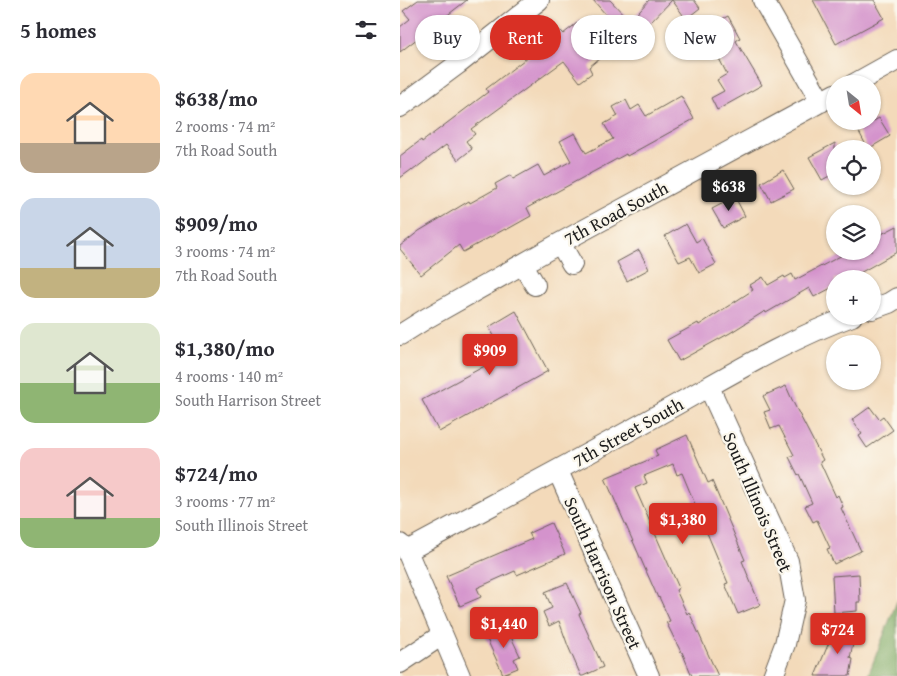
<!DOCTYPE html>
<html lang="en">
<head>
<meta charset="utf-8">
<style>
	body { margin:0; font-family:"Gentium Book Plus",serif; background:#f2f2f3; color:#2b2b33; height:100vh; display:flex; flex-direction:column; font-size:19px; white-space:nowrap }
	* { box-sizing:border-box; margin:0 }
	p { font-size:16px; color:#7c7c81 }
	.icon { flex:none; width:28px; height:28px; fill:none; stroke:currentColor; stroke-width:2; stroke-linecap:round; stroke-linejoin:round }
	.map { position:relative; flex:1; overflow:hidden }
	.details { display:flex; flex-direction:column; background:#fff; width:400px }
	.details>* { flex:none }
	.banner { position:absolute; left:15px; top:15px; width:406px; height:45px; display:flex; gap:10px }
	.needle { width:32px; rotate:150deg }
	.tools { position:absolute; left:426px; top:75px; display:grid; gap:10px }
	.tools a { display:grid; place-items:center; width:55px; height:55px; border-radius:50%; background:#fff; box-shadow:0 1px 4px #0004; font-size:25px }
	.price { position:absolute; translate:-50% -42px; padding:0 11px; border-radius:5px; background:#d93025; color:#fff; font-size:16px; line-height:32px; filter:drop-shadow(0 1px 2px #0008) }
	.price::after { content:''; position:absolute; left:50%; top:30px; width:15px; height:11px; margin-left:-8px; background:inherit; clip-path:polygon(0 0,100% 0,50% 100%) }
	.price.active { background:#222; color:#fff }
	ul { padding:0; list-style:none }
	li { display:flex; align-items:center; gap:15px; height:125px; padding:0 20px }
	li span { display:grid; place-items:center; flex:none; width:140px; height:100px; border-radius:15px; color:#555 }
	li>.icon { margin-inline-start:auto }
	span .icon { width:60px; height:60px; fill:#fffc; stroke-width:1 }
	li b { font-size:21px }
	h2 { display:flex; justify-content:space-between; align-items:center; height:60px; padding:0 20px; font-size:21px }
	.chip { padding:0 18px; border-radius:22px; background:#fff; box-shadow:0 1px 4px #0004; font-size:18px; line-height:45px }
	.chip.active { background:#d93025; color:#fff }
	main { display:flex; flex:1; min-height:0 }
	.map>svg:first-child { display:block }
</style>
</head>
<body>
<main>
<section class="details">
<h2>5 homes<svg class="icon" aria-label="filters" viewBox="0 0 24 24"><path d="M4 7h16M4 17h16"/><circle cx="9" cy="7" r="2"/><circle cx="15" cy="17" r="2"/></svg></h2>
<ul>
<li><span style="background:linear-gradient(#ffd9b3 70%,#b9a48a 0)"><svg class="icon" aria-label="home" viewBox="0 0 24 24"><path d="M3 11l9-7 9 7M6 9v11h12V9"/></svg></span><div><b>$638/mo</b><p>2 rooms · 74 m²</p><p>7th Road South</p></div></li>
<li><span style="background:linear-gradient(#c9d6e8 70%,#c2b280 0)"><svg class="icon" aria-label="home" viewBox="0 0 24 24"><path d="M3 11l9-7 9 7M6 9v11h12V9"/></svg></span><div><b>$909/mo</b><p>3 rooms · 74 m²</p><p>7th Road South</p></div></li>
<li><span style="background:linear-gradient(#dfe7d0 60%,#8fb573 0)"><svg class="icon" aria-label="home" viewBox="0 0 24 24"><path d="M3 11l9-7 9 7M6 9v11h12V9"/></svg></span><div><b>$1,380/mo</b><p>4 rooms · 140 m²</p><p>South Harrison Street</p></div></li>
<li><span style="background:linear-gradient(#f6c9c9 70%,#8fb573 0)"><svg class="icon" aria-label="home" viewBox="0 0 24 24"><path d="M3 11l9-7 9 7M6 9v11h12V9"/></svg></span><div><b>$724/mo</b><p>3 rooms · 77 m²</p><p>South Illinois Street</p></div></li>
</ul>
</section>
<div class="map">
<svg width="497" height="676" viewBox="0 0 497 676">
	<rect width="100%" height="100%" fill="#fbf7ec"/>
	<filter id="ink" filterUnits="userSpaceOnUse"><feTurbulence type="fractalNoise" baseFrequency=".02" numOctaves="2"/><feDisplacementMap in="SourceGraphic" scale="10" xChannelSelector="R" yChannelSelector="G"/><feConvolveMatrix kernelMatrix="1 2 1 2 8 2 1 2 1" color-interpolation-filters="sRGB"/></filter>
	<filter id="wash" filterUnits="userSpaceOnUse"><feTurbulence type="fractalNoise" baseFrequency=".0096" numOctaves="4" result="noise"/><feDisplacementMap in="SourceGraphic" scale="20" xChannelSelector="R" yChannelSelector="G"/><feGaussianBlur stdDeviation="1.12" result="paint"/><feColorMatrix in="noise" values="0 0 0 0 0 0 0 0 0 0 0 0 0 0 0 0 0 1.4 0 .05"/><feComposite in="paint" operator="in"/></filter>
	<g filter="url(#wash)">
		<rect width="100%" height="100%" fill="#f3daba"/>
		<path fill="#7aa760" stroke="#4b623e" d="M497 601V676H468L469 673Z"/>
		<g id="blocks">
			<path fill="#d493cc" d="M18 0H67L0 52V27L10 19 3 11Z
				M193 0H210L228 19 229 18 231 20 249 0H294L300 8 286 19 272 0 250 23 248 22 212 54 205 47 220 31Z
				M413 0H474L484 18 436 44Z
				M328 16 340 38 336 41 362 85 317 110 311 98 324 91 317 80 327 74 310 41 317 37 311 25Z
				M181 20 206 53 189 67 192 73 180 82 164 61 71 129 75 134 66 141 72 149 58 160 46 145 12 171 11 170 0 178V156L21 140 22 142 88 92 86 89 150 40 149 38 159 30 163 34Z
				M281 96 294 119 227 156 226 154 127 208 131 216 106 230 105 229 63 252 59 245 21 275 0 249V246L19 231 69 201 70 203 97 188 95 184 111 175 113 179 138 165 144 176 171 161 160 141 175 133 186 153 213 139 204 124 218 116 213 107 226 100 231 110 239 105 246 116Z
				M479 118 490 136 468 149 458 130Z
				M435 143V173L422 180 409 157Z
				M383 170 394 189 371 201 361 183Z
				M335 197 345 216 323 228 312 209Z
				M286 224 296 242 302 238 316 264 299 273 290 257 279 262 265 236Z
				M497 226V252L449 279H435V286L414 297 409 288 366 313 365 311 330 333 279 361 267 340 298 323 299 325 353 290 350 285 363 277 368 285 384 276 385 278 392 274 395 280 450 251H472V239Z
				M239 250 249 269 227 281 217 262Z
				M116 311 148 371 39 432 22 400 105 355 89 327Z
				M386 386 394 404 423 460 420 462 436 497 438 495 443 507 441 508 461 551 434 564 427 549 430 548 417 520 413 522 405 506 412 503 399 474 398 475 389 457 394 455 379 426 371 429 364 412 370 410 363 396Z
				M470 407 479 419 483 416 493 430 467 448 459 436 462 434 452 420Z
				M287 435 308 483 312 481 345 560 342 561 360 605 338 614 325 584 328 583 282 473 277 475 273 464 244 476 247 483 235 488 279 588 276 590 287 614 289 612 318 676H292L282 652H281L266 622 270 621 259 597 258 598 205 478 258 456 255 450Z
				M151 523 165 554 117 575 115 571 77 588 81 597 60 606 46 576 132 539 129 533Z
				M459 574 460 602H457V611L434 613 432 576Z
				M167 583 181 613 179 614 203 667 183 676H181L168 646 159 621 149 626 143 612 152 608 145 592Z
				M106 626 120 656 114 659 118 668 103 674 85 635Z
				M432 629 455 634 450 658 453 659 450 676H415L430 640Z"/>
		</g>
	</g>
	<g filter="url(#ink)">
		<use href="#blocks" fill-opacity="0" stroke="#675e53" stroke-width="1"/>
		<g fill="none" stroke-linecap="round" stroke-linejoin="round">
			<g stroke="#675e53" stroke-width="22">
				<path id="minor" d="M363 0 421 102
					M454 84 497 60
					M0 107 58 64 139 0
					M160 243 172 264
					M123 265 135 285
					M472 309 489 303 497 298
					M0 335 27 318 160 243 435 94
					M309 387 388 561 395 600 385 644 373 676
					M158 471 249 676
					M0 544 7 551 60 676
					M7 551C90 506 174 462 256 416 320 381 383 341 452 316
					M0 663 42 635"/>
			</g>
			<use href="#minor" stroke="#fff" stroke-width="20"/>
		</g>
	</g>
	<g text-anchor="middle" dominant-baseline="central" stroke-width="4.5" stroke-linejoin="round" paint-order="stroke">
		<g font-size="18" fill="#1c1c1c" stroke="#fbf7ec">
			<text transform="translate(216 213) rotate(-28)">7th Road South</text>
			<text transform="translate(228 432) rotate(-29)">7th Street South</text>
			<text transform="translate(358 502) rotate(67)">South Illinois Street</text>
			<text transform="translate(203 573) rotate(66)">South Harrison Street</text>
		</g>
	</g>
</svg>
<div class="tools">
<a><svg class="needle" viewBox="-14 -14 28 28"><path d="M0-13l5 13h-10z" fill="#e53935"/><path d="M0 13l5-13h-10z" fill="#7c7c81"/></svg></a>
<a><svg class="icon" aria-label="locate" viewBox="0 0 24 24"><circle cx="12" cy="12" r="6"/><path d="M12 2v4M12 18v4M2 12h4M18 12h4"/></svg></a>
<a><svg class="icon" aria-label="layers" viewBox="0 0 24 24"><path d="M12 4l9 5-9 5-9-5zM3 14l9 5 9-5"/></svg></a>
<a>+</a>
<a>−</a>
</div>
<b class="price active" style="left:329px;top:212px">$638</b>
<b class="price" style="left:90px;top:376px">$909</b>
<b class="price" style="left:283px;top:545px">$1,380</b>
<b class="price" style="left:104px;top:649px">$1,440</b>
<b class="price" style="left:438px;top:655px">$724</b>
<div class="banner">
<a class="chip">Buy</a>
<a class="chip active">Rent</a>
<a class="chip">Filters</a>
<a class="chip">New</a>
</div>
</div>
</main>
</body>
</html>
